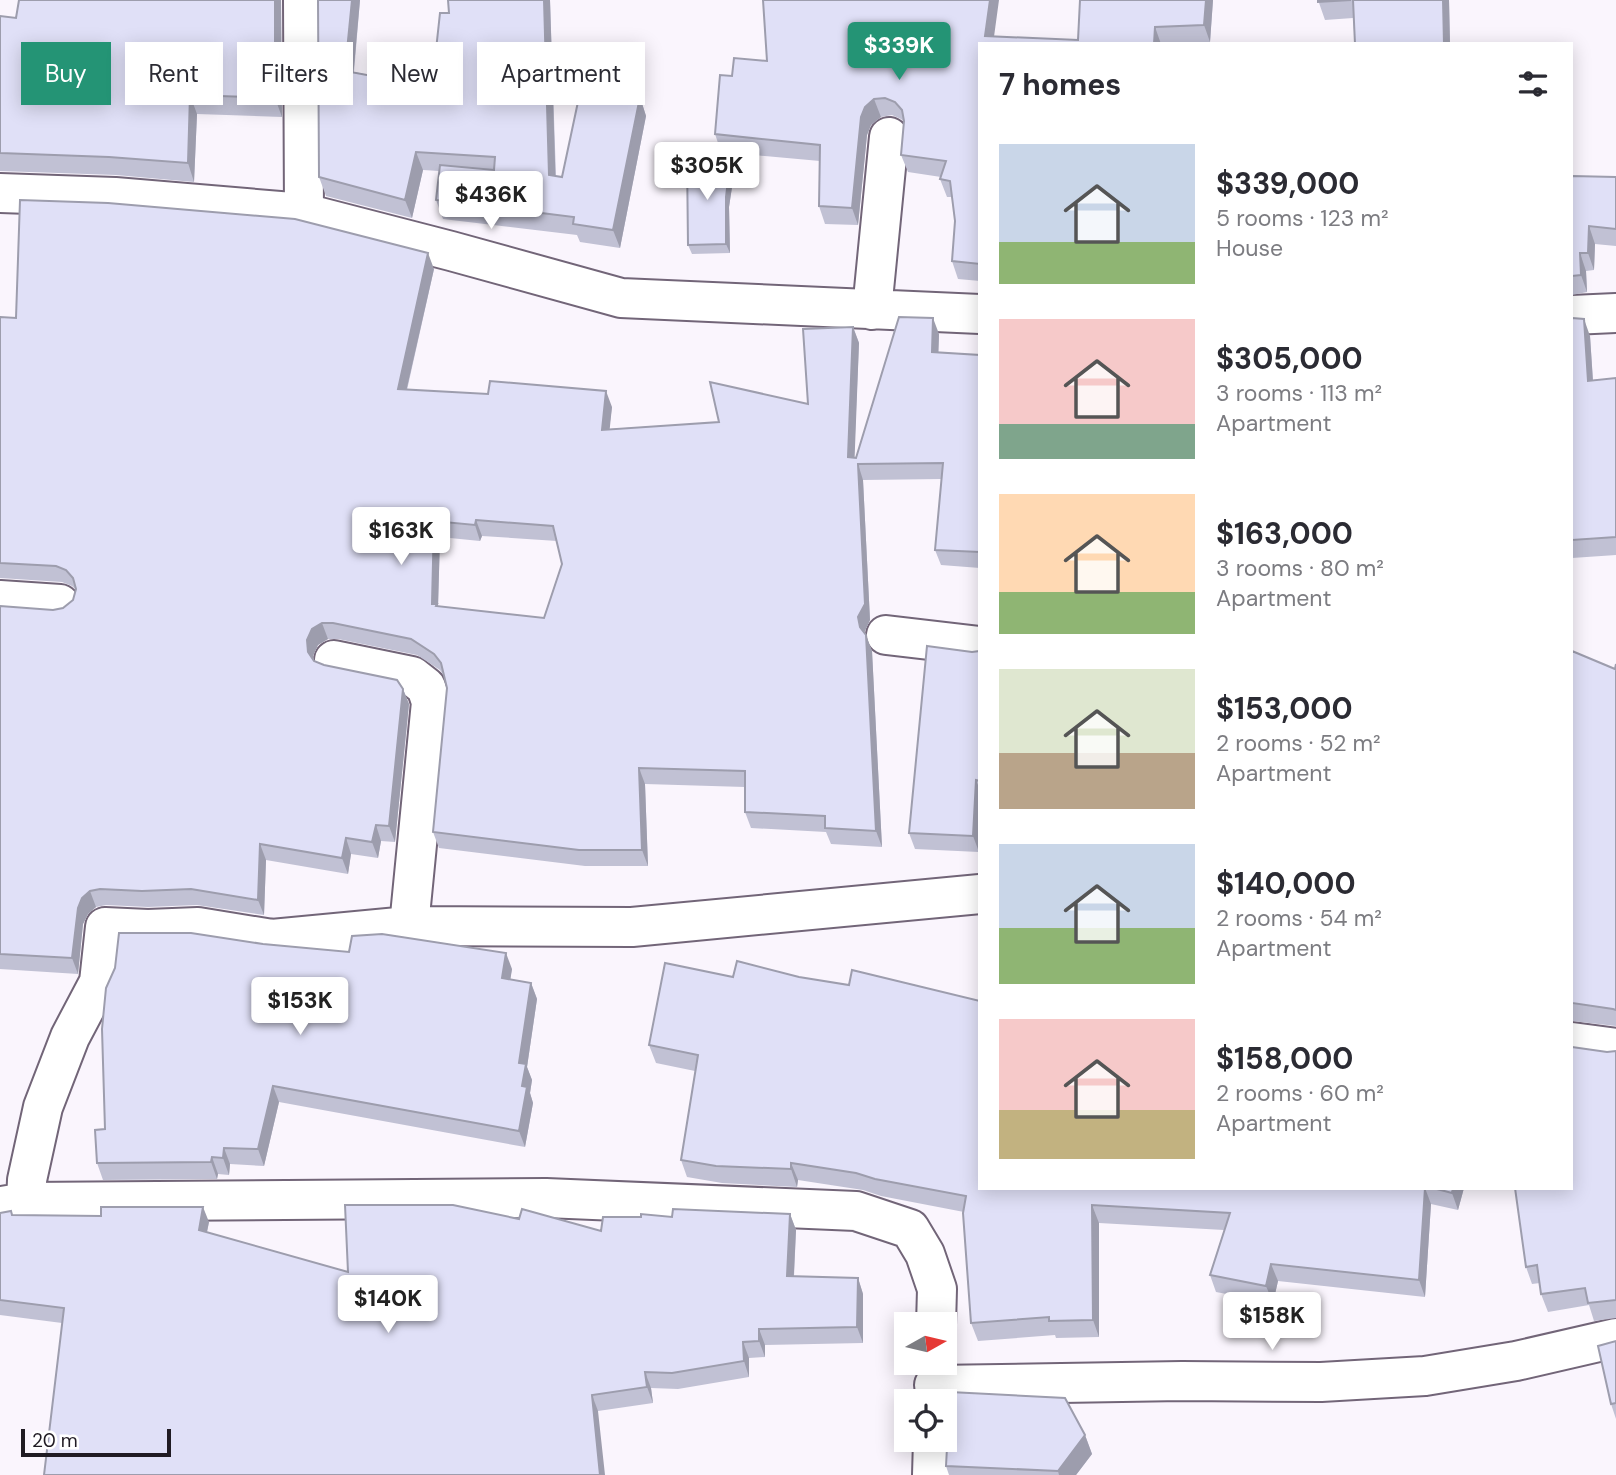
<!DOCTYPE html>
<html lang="en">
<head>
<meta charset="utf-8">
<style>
	body { margin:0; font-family:"DM Sans",sans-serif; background:#f7f7f7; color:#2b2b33; height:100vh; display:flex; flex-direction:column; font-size:26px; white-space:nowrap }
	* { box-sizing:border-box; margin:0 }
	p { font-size:23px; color:#7c7c81 }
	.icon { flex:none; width:38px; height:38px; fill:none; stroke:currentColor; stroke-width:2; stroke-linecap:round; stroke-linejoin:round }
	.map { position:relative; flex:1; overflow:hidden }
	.details { position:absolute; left:978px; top:42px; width:595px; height:1148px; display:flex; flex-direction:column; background:#fff; border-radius:0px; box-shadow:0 4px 18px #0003 }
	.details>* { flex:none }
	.hud { position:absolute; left:21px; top:42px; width:665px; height:63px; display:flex; gap:14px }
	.needle { width:46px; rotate:82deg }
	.controls { position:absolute; left:894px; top:1312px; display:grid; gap:14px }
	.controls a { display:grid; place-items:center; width:63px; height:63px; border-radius:0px; background:#fff; box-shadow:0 4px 18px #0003; font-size:35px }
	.scale { position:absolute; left:21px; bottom:18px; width:150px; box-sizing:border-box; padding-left:7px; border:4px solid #201b23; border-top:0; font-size:19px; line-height:24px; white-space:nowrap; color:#201b23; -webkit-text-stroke:5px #fff; paint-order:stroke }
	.price { position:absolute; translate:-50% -60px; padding:0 16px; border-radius:7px; background:#fff; color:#222; font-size:23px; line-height:46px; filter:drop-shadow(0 2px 4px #0008) }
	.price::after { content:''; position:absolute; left:50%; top:42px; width:21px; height:16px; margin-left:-10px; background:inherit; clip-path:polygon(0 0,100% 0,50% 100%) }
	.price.current { background:#249475; color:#fff }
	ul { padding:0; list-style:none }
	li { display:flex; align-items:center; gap:21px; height:175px; padding:0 21px }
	li span { display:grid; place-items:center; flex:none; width:196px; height:140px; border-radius:0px; color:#555 }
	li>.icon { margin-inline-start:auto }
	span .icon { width:84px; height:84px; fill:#fffc; stroke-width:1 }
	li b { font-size:30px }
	h2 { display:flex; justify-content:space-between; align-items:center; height:84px; padding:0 21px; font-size:30px }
	.tag { padding:0 24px; border-radius:0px; background:#fff; box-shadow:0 4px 18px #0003; font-size:24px; line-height:63px }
	.tag.current { background:#249475; color:#fff }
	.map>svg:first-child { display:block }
</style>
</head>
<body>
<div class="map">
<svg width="1616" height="1475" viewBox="0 0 1616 1475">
	<rect width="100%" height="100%" fill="#faf5fd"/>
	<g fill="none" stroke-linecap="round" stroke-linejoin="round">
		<g stroke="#726578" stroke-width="42">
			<path id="minor" d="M303 0 304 213
				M0 193 115 197 304 213 451 251 621 298 980 314
				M872 310 889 137
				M1572 315 1616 313
				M0 600 60 604
				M886 635 980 646
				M334 660 412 676 426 687 431 702 409 926
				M1572 1042 1616 1048
				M26 1202 27 1180 43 1107 70 1037 99 982 105 927 148 929 198 927 272 939 409 926 632 927 980 894
				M2 1206 26 1202 546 1198 856 1211 910 1229 925 1254 937 1289 936 1325
				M934 1385 1182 1381 1321 1382 1425 1376 1516 1361 1616 1338
				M932 1475 933 1440"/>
		</g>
		<use href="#minor" stroke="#fff" stroke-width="38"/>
	</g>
	<path fill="#c1c1d4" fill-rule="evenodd" d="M281 0 282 117 197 114 194 182 116 175 0 171V16L16 18Z
		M318 0H360L354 72 432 87 449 13 448 0H550L556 176 562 177 637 77 633 96 640 97 646 116 620 248 580 242 577 235 443 219 436 200 439 171 423 170 412 218 326 196 319 177Z
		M1080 0H1213L1210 42 1174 44H980V281L958 279 952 261 955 221 952 197H947L940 179 941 177 908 172 901 155 904 122 901 119 892 115 881 117 871 125 867 135 858 225 825 224 819 206 820 161 721 152 715 134 732 76 767 61 994 37 1078 40Z
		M1318 0H1449L1450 44H1355L1353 18 1325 20Z
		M730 164 734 174 729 207 730 253 692 254 688 245Z
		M1572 176 1616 177V246L1595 244 1594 270 1586 271 1587 292 1572 295Z
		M434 269 407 390 612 407 609 429 719 422 808 404 853 327 859 343 854 458H856L939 334 938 352 980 355V568L941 565 935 550 942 479 863 480 870 620 864 633 872 651 882 847 831 844 826 832 751 828 745 812V787L645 784 648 866H585L439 848 433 832 447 688 444 676 440 670 417 655 338 639H328L318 645 313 656 314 661 324 665 403 689 409 704 395 842 381 841 378 858 351 854 348 874 266 860 264 915 197 905 148 907 106 905 96 907 88 914 83 924 78 974 0 969V606L53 610 63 608 73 600 76 590 72 586 62 582 0 578V317L16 318ZM482 536 557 541 562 564 544 618 438 606 440 537 480 541Z
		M1572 318 1590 336 1593 380 1616 378V555L1572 558Z
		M980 651V835L979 852 915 849 909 833 972 652Z
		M1572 651 1615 669 1616 664V1026L1572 1021Z
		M263 944 512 969 510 979 531 983 537 999 527 1067 532 1080 530 1093 533 1103 525 1147 279 1102 264 1166 230 1164 229 1175 218 1174 217 1179 103 1180 97 1163 105 1129Z
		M733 977H799L849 985 980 1188H1464L1458 1210 1431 1204 1425 1297 1278 1281 1273 1303 1216 1292 1210 1275 1224 1230 1099 1223V1337L1056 1338 1055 1335 978 1341 971 1323 964 1212 881 1196 863 1190 798 1180 797 1187 722 1183 687 1177 681 1160 695 1071 656 1063 649 1045Z
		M1616 1051V1318L1594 1321 1589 1305 1548 1312 1541 1294 1540 1283 1532 1284 1526 1267 1607 1052Z
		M11 1211 13 1215 209 1222 207 1232 348 1272 519 1219 601 1231 672 1217 790 1214 796 1230 794 1277 858 1278 863 1294V1343L765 1345V1357L749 1358V1377L678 1389 651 1388 653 1403 598 1411 62 1323 0 1315V1213Z
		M1616 1341V1419L1611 1404Z
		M1085 1435 1092 1454 1076 1475H949L946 1466Z"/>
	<path fill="#9d9dad" d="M275 0H281L282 117 275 98Z
		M352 0H360L352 89 345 71Z
		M544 0H550L556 194 549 175Z
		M990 0H999L993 44 985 36Z
		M1206 0H1213L1210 42 1204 25Z
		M1443 0H1449L1450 44H1444Z
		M1155 27 1161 44H1154Z
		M630 59 637 77 630 112 623 93Z
		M190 95 197 114 194 182 188 163Z
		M640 97 646 116 620 248 613 230Z
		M874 99 881 117 871 125 867 135 858 225 852 208 861 117 865 107Z
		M416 152 423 170 412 218 405 200Z
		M730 164 734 174 729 207 730 253 726 244V197Z
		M1589 226 1595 244 1594 270 1588 253Z
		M428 253 434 269 403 405 398 389Z
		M1580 253 1586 271 1587 292 1581 275Z
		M933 318 939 334 938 368 932 352Z
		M1584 319 1590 336 1594 398 1588 381Z
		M853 327 859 343 854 473 848 457Z
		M606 391 612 407 608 445 602 430Z
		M858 464 863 480 870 620 864 633 860 627 858 617Z
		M476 520 482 536 480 541 475 525Z
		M434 521 440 537 438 607 432 604Z
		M322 623 328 639 318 645 313 656 314 668 308 652 307 640 312 629Z
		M866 635 872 651 882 847 876 831Z
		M403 689 409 704 395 842 389 826Z
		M639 768 645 784 648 866 642 850Z
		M976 780 980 790 979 852 973 836Z
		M376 825 381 841 378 858 372 842Z
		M346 838 351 854 348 874 342 858Z
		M260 844 266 860 264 915 258 900Z
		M90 891 96 907 88 914 83 924 78 974 72 958 78 908 82 898Z
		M506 953 512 969 508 995 502 978Z
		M531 983 537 999 527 1067 532 1080 530 1093 533 1103 525 1147 519 1131 522 1086 519 1063Z
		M273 1086 279 1102 264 1166 258 1149Z
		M224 1148 230 1164 229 1175 223 1158Z
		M212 1157 218 1174 217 1179 211 1162Z
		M791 1163 798 1180 797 1187 791 1169Z
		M1425 1188 1431 1204 1425 1297 1419 1280Z
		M1453 1188H1464L1458 1210 1452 1193Z
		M1092 1205 1099 1223V1337L1093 1320Z
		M203 1207 209 1222 204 1246 199 1230Z
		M790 1214 796 1230 793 1292 787 1276Z
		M1271 1264 1278 1281 1273 1303 1266 1286Z
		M858 1278 863 1294V1343L857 1327Z
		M759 1329 765 1345V1357L759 1341Z
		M743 1342 749 1358V1377L744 1361Z
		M645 1372 651 1388 653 1403 647 1387Z
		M592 1395 598 1411 605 1475H600Z
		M1085 1435 1092 1454 1076 1475H1059L1058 1471Z"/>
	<path fill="#e0e0f7" stroke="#9d9dad" stroke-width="2" fill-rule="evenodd" d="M19 0H275V98L190 95 188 163 109 157 0 153V16L16 18Z
		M318 0H352L345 71 432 87 440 13H449L448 0H544L549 175 562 177 589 50 630 59 623 93 640 97 613 230 573 224 574 217 436 200 440 165 494 170 495 157 416 152 405 200 319 177Z
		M763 0H990L985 36 1078 40 1080 0H1206L1204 25 1155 27 1154 44H980V264L952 261 955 221 950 181 940 179 946 161 901 155 904 121 902 110 895 102 885 98 874 99 865 107 861 117 852 208 819 206 820 145 715 134 720 75 732 76 734 58 767 61Z
		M1318 0H1351L1318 2Z
		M1353 0H1443L1444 44H1355Z
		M687 157 730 164 726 197V244L688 245Z
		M1572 176 1616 177V229L1589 226 1588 253H1580L1581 275 1572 276Z
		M20 200 108 203 295 219 428 253 398 389 488 394 490 381 606 391 602 430 719 422 710 382 808 404 803 329 853 327 848 457 856 458 899 317 933 318 932 352 980 355V552L935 550 943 463 858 464 865 604 858 617 860 627 866 635 876 831 825 828V816L745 812V771L639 768 642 850H579L433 832 447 688 441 663 434 654 411 639 333 623H322L312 629 307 640 308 652 314 661 324 665 397 680 403 689 389 826 376 825 372 842 346 838 342 858 260 844 258 900 191 889 142 891 100 889 90 891 82 898 78 908 72 958 0 954V606L53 610 63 608 73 600 76 589 73 578 66 570 56 566 0 563V317L16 318ZM476 520 553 526 562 564 544 618 436 606 437 604H432L434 521 475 525Z
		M1572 318 1584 319 1588 381 1616 378V537L1572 540Z
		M927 646 972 652 980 651V781L976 780 973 836 909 833Z
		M1572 651 1615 669 1616 664V1010L1613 1009 1572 1003Z
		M119 933H191L263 944 349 952 352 936 382 934 506 953 502 978 531 983 519 1063 526 1064 522 1086 527 1087 519 1131 273 1086 258 1149 224 1148 223 1158 212 1157 211 1162 97 1163 95 1130 105 1129 102 1029 106 988 115 968Z
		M737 961 799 977 849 985 852 970 980 1001V1188H1425L1419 1280 1271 1264 1266 1286 1210 1275 1230 1213 1092 1205 1093 1320 1049 1321V1317L971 1323 963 1213 966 1196 875 1179 856 1173 791 1163V1169L716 1166 681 1160 698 1055 649 1045 665 963 733 977Z
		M1572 1047 1607 1052 1616 1051V1300L1588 1303 1585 1288 1541 1294 1537 1265 1526 1267 1515 1188H1572Z
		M1433 1188H1453L1452 1193Z
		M345 1205H453L519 1219 522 1209 601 1231 603 1217H641V1214L672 1217 673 1209 790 1214 787 1276 858 1278 857 1327 759 1329V1341L743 1342 744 1361 672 1373 645 1372 647 1387 592 1395 600 1475H44L64 1308 0 1300V1213L11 1211 12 1215 101 1216V1207H203L199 1230 348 1272Z
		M1616 1341V1403L1611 1404 1598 1346Z
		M950 1392 1065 1398 1085 1435 1058 1471 946 1466Z"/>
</svg>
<div class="controls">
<a><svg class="needle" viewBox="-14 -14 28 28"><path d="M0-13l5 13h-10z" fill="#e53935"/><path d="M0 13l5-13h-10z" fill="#7c7c81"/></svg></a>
<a><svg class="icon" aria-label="locate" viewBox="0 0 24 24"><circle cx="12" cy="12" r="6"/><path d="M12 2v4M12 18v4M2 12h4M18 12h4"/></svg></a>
</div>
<div class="scale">20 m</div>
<b class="price current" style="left:899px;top:82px">$339K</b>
<b class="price" style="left:707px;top:202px">$305K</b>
<b class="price" style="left:491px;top:231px">$436K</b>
<b class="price" style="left:401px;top:567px">$163K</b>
<b class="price" style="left:300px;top:1037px">$153K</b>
<b class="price" style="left:388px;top:1335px">$140K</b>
<b class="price" style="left:1272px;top:1352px">$158K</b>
<div class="hud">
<a class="tag current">Buy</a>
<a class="tag">Rent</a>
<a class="tag">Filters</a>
<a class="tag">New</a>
<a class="tag">Apartment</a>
</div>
<section class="details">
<h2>7 homes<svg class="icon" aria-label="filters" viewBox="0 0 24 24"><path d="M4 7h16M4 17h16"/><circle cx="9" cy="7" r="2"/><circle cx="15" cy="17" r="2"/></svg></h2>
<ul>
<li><span style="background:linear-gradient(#c9d6e8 70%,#8fb573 0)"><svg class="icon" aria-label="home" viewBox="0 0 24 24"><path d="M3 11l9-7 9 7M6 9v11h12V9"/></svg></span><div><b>$339,000</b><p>5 rooms · 123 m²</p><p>House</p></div></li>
<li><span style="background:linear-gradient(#f6c9c9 75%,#7fa58c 0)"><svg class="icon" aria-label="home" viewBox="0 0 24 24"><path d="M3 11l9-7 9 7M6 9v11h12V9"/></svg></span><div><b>$305,000</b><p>3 rooms · 113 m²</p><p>Apartment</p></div></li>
<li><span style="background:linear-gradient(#ffd9b3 70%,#8fb573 0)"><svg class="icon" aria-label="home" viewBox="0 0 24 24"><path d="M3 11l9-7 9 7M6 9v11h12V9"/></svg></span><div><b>$163,000</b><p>3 rooms · 80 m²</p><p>Apartment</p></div></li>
<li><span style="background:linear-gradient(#dfe7d0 60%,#b9a48a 0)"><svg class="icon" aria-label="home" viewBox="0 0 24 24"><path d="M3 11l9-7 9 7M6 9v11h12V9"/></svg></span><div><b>$153,000</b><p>2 rooms · 52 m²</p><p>Apartment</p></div></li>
<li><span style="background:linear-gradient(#c9d6e8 60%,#8fb573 0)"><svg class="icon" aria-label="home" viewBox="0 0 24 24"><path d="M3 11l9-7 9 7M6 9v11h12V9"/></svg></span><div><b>$140,000</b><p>2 rooms · 54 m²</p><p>Apartment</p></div></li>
<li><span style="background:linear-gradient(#f6c9c9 65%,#c2b280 0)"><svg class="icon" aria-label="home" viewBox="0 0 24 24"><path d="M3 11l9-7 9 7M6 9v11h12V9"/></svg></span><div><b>$158,000</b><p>2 rooms · 60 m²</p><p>Apartment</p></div></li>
</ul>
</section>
</div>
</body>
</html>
